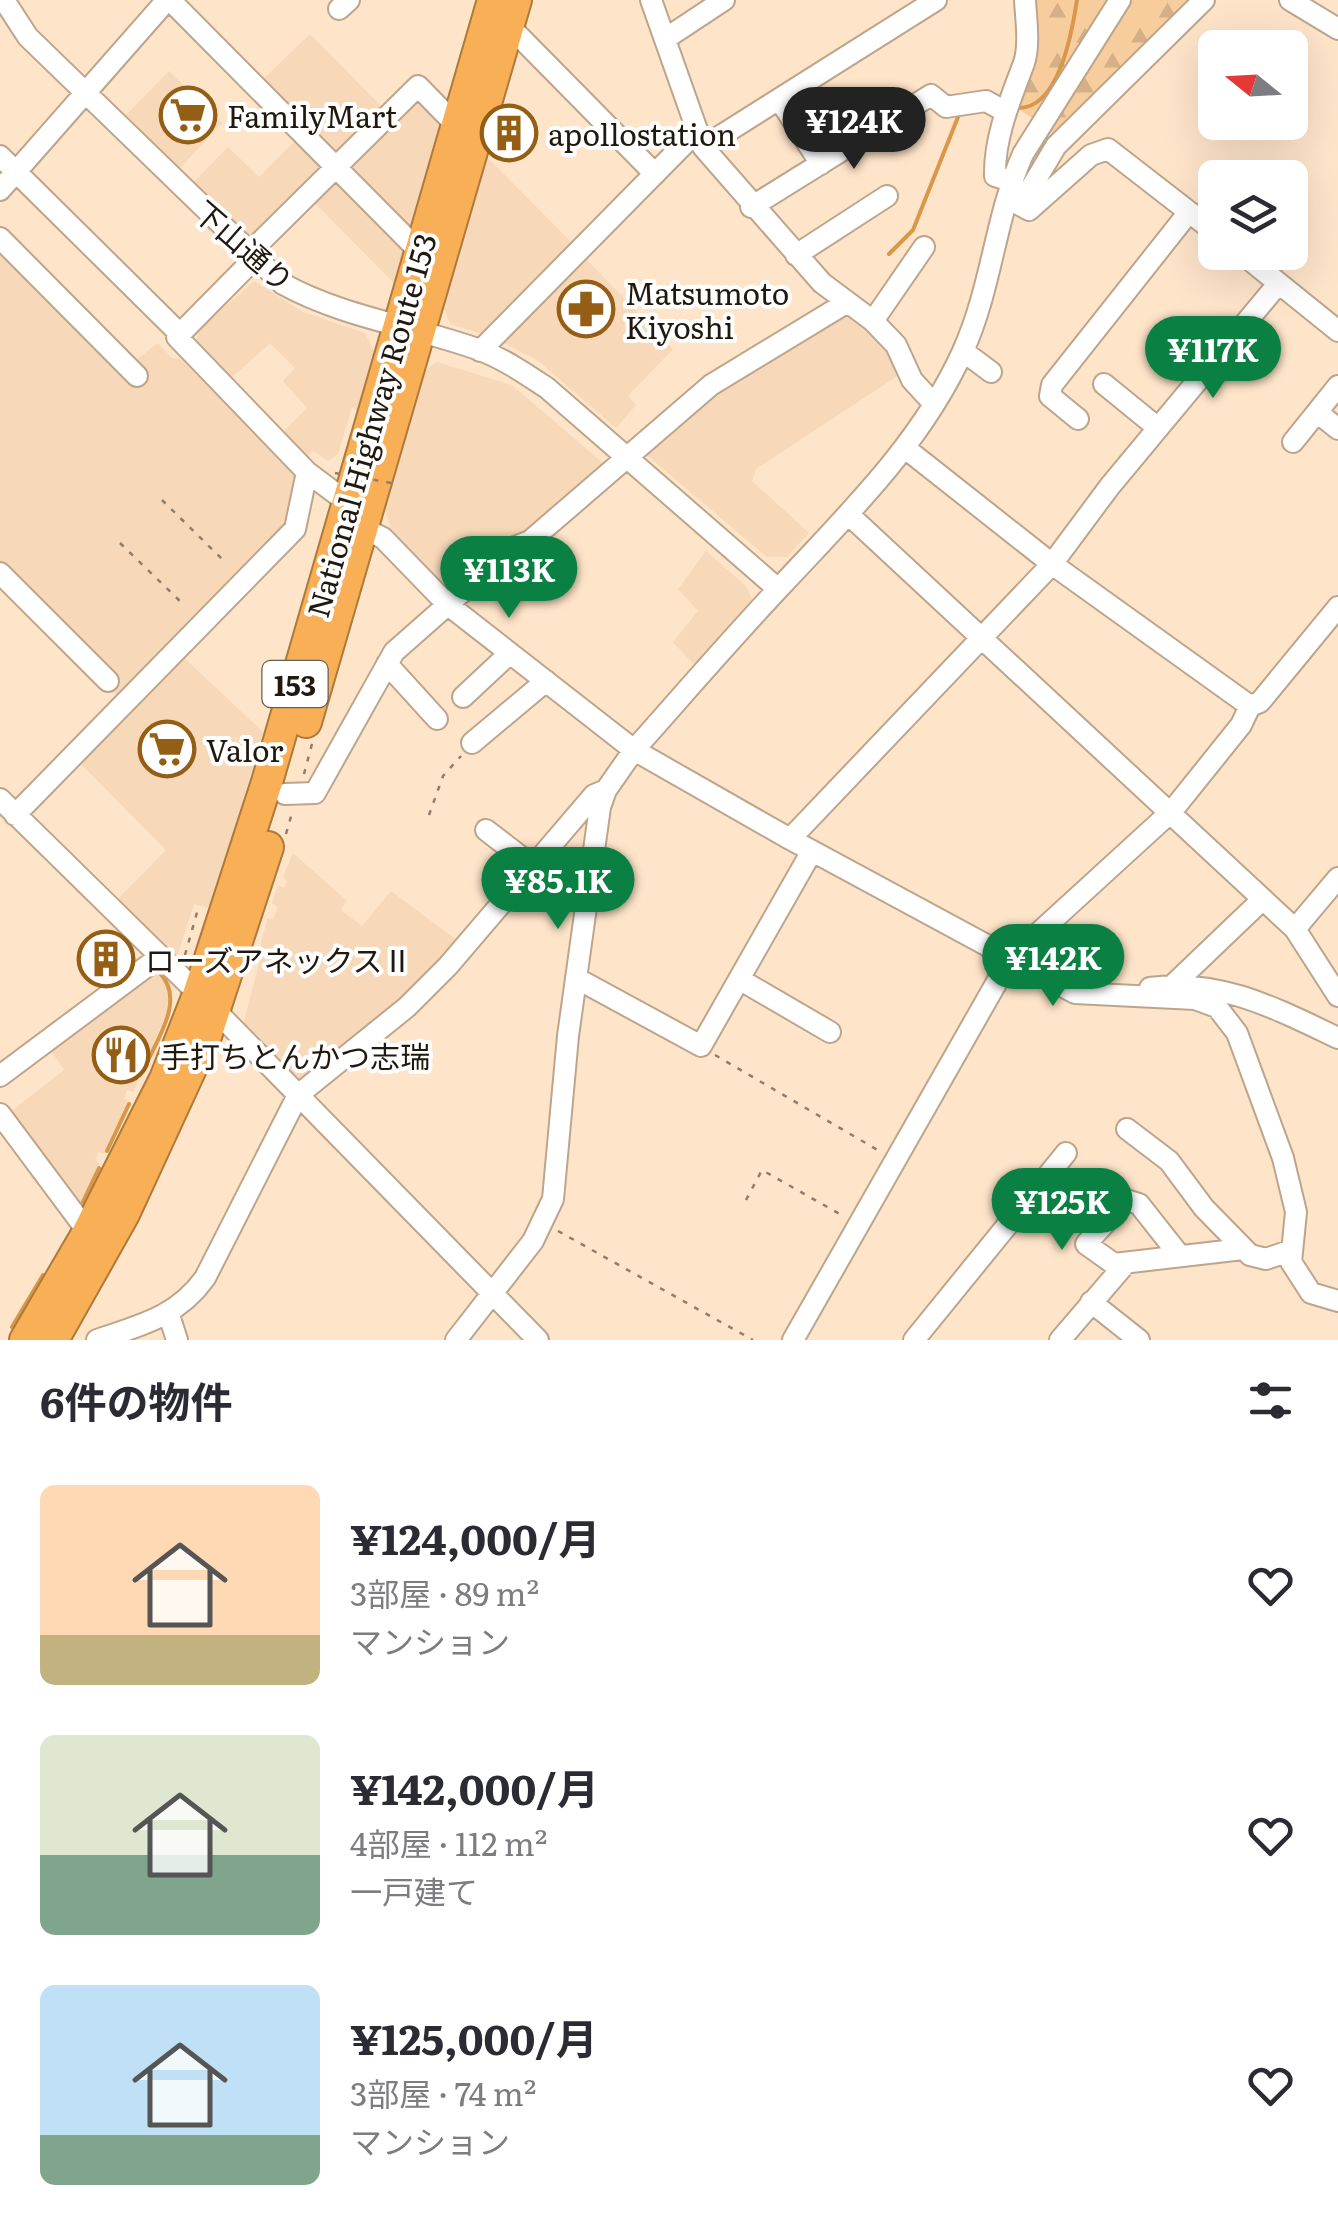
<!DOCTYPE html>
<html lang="ja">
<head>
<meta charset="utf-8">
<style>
	body { margin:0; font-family:Literata,"Noto Sans JP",serif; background:#f7f7f7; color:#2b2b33; height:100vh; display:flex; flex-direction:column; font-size:38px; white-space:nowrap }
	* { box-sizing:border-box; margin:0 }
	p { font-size:32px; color:#7c7c81 }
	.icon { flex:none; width:55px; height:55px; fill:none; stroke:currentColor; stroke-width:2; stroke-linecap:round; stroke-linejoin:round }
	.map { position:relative; height:1340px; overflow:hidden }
	.drawer { display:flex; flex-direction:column; background:#fff; flex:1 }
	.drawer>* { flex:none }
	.needle { width:65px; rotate:288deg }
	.controls { position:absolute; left:1198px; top:30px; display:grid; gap:20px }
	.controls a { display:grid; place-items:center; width:110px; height:110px; border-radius:15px; background:#fff; box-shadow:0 10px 40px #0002; font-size:50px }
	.price { position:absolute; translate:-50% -85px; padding:0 22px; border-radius:35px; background:#0b8043; color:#fff; font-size:32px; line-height:65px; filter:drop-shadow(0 2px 5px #0008) }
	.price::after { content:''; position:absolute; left:50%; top:60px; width:30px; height:22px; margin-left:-15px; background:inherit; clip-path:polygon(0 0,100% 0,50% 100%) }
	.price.active { background:#222; color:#fff }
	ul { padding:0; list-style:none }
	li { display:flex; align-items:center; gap:30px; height:250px; padding:0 40px }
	li span { display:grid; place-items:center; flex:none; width:280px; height:200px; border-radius:15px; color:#555 }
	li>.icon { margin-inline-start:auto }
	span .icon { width:120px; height:120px; fill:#fffc; stroke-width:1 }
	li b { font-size:42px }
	h2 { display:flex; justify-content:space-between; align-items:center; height:120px; padding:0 40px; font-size:42px }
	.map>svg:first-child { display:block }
</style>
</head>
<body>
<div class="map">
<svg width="1338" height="1340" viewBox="0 0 1338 1340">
	<defs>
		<pattern id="forest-firs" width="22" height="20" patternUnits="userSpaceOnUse" patternTransform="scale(2.5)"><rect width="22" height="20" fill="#f8cd9e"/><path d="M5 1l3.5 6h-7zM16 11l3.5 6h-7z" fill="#d4af87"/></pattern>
	</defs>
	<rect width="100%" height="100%" fill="#fee4c9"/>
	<path fill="#f7d8b8" d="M310 34 387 112 255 242 194 182 228 147 259 177 299 137 253 89Z
		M169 71 222 123 180 168 126 115Z
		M417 92 443 119 395 284 310 198Z
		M487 157 575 246 486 335 450 324 443 304Z
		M581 254 673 349 628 396 636 405 616 428 537 360 496 339Z
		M0 255 121 371 158 343 172 358 181 359 300 479 290 529 121 700 0 577Z
		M254 281 303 312 365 333 375 353 358 412 352 407 338 454 328 461 313 451 307 457 283 432 307 408 283 381 295 368 270 343 229 380 195 344 200 329Z
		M849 311 892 349 902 373 756 469 752 481 809 533 787 557H767L643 452 699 403Z
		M437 362 512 385 603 463 448 599 395 543 385 508 426 369Z
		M706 551 746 586 754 604 700 671 673 642 698 611 678 589Z
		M179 653 263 732 211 909 194 904 176 960 113 904 166 850 76 759Z
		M293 853 346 900 341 910 362 926 391 891 462 944 445 967 301 1088 242 1029 261 956 268 957 271 951 261 947V941L268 918 273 919 278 907 272 903 278 885 284 888 287 881 283 877Z
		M154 969 168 984 170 1005 142 1071 134 1070 132 1076 139 1079 133 1092 127 1090 124 1099 128 1101 104 1154 99 1152 95 1160 99 1164 77 1210 5 1116 64 1070 48 1046Z"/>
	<path fill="url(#forest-firs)" d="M1025 0H1192L1057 136 1009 102Z"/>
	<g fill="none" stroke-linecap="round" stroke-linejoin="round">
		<path stroke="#d99748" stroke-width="4" d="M1016 108C1059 111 1072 32 1077 0
			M889 254 913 230 960 112
			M145 1067C158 1037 186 999 159 972
			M107 1151 129 1104
			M80 1208 99 1168
			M12 1327 43 1275"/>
		<g stroke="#bda58c" stroke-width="24">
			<path id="minor" d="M4 0 28 37 283 284C345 318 414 326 480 350 504 359 526 374 547 388L778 589
				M170 0 421 253
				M651 0 703 147 822 283 873 321 896 345 912 380 934 404
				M1290 0 1338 29
				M339 9 349 0
				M518 35 655 174
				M665 39 724 0
				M779 99 821 164
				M703 147 936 0
				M0 156 180 334 177 337 307 472 347 502
				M1011 181 995 176C994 137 1011 98 1024 63 1030 45 1026 19 1025 0
				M0 190 167 0
				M1018 204 1029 210 1091 155 1108 149 1215 232
				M1021 205 1056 146 1204 0
				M751 207 931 95 946 107 986 101 1006 112
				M0 238 137 376
				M1240 252 1338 331
				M248 254 418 86 457 126
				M796 255 887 196
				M873 321 924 247
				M180 334 253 260
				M480 351 697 131
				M963 351 991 372
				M1104 384 1158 428
				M1317 412 1338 429
				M1078 419 1050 396 1052 385 1189 212
				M1293 442 1338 386
				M905 448 1052 564 1250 706 1260 702 1338 607
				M848 514 1295 929 1338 996
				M363 528 383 538 447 604 634 750 790 839 1075 993 1195 999 1217 1007 1237 1033 1283 1158 1296 1212 1291 1262 1311 1293 1338 1301
				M0 573 108 681
				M387 664 437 719
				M463 697 510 653
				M472 743 546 681
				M285 794 315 793 394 652 512 548 530 541 711 385 846 303
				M0 799 216 1011 538 1340
				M15 815 295 529 307 472
				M486 830 534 867
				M790 839 1052 564 1110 486 1278 284
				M1295 929 1338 878
				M576 978 701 1046 812 851
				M739 979 830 1032
				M1173 985 1263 899
				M1150 988C1219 978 1277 1009 1338 1038
				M0 1076 158 958
				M0 1114 88 1232
				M1127 1129 1169 1161 1204 1208 1250 1255 1266 1259 1292 1250
				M1180 1256 1139 1204 1126 1200 1086 1244 1114 1264 1243 1249
				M1091 1302 1139 1340
				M169 1315 177 1340
				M97 1340C141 1325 177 1317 205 1278L298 1095 407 1007 448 966 594 795 606 790
				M456 1340 533 1241 553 1199 568 1036 600 807 606 790 634 750C683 695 731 639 782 585 849 513 922 442 963 351 992 287 995 217 1023 154L1120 0
				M793 1340 1010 959 1172 811 1241 725 1250 706
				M914 1340 1066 1153
				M1060 1340 1126 1263"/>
		</g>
		<g stroke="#ad7a3c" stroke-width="34">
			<path id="highway" d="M306 722 516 0
				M25 1340 88 1232 165 1079 198 995 267 782 493 0
				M53 1340 124 1214 206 1036 268 847"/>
		</g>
		<path stroke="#907e6c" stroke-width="2.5" stroke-dasharray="5 8" stroke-linecap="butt" d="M162 500 225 562
			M120 543 183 604
			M304 774 312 744
			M429 815 443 776 461 756
			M286 834 292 813
			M559 863 574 869
			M185 955 198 909 202 910
			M715 1055 881 1152
			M746 1200 762 1170 845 1217
			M558 1231 753 1340"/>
		<use href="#minor" stroke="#fff" stroke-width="20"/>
		<use href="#highway" stroke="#f9af55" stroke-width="30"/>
		<path stroke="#907e6c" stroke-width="2.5" stroke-dasharray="5 8" stroke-linecap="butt" d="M335 473 397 484"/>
	</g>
	<defs>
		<g id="supermarket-ring" transform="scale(2.875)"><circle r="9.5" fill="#fff" stroke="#945f15" stroke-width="1.5"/><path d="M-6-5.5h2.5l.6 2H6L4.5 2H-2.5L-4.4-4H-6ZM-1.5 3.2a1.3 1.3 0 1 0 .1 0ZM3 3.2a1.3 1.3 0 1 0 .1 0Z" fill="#945f15"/></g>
		<g id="building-ring" transform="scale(2.875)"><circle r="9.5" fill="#fff" stroke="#945f15" stroke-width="1.5"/><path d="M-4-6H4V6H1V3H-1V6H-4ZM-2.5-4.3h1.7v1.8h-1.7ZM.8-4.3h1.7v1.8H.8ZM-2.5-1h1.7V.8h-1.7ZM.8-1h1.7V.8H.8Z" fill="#945f15"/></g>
		<g id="pharmacy-ring" transform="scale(2.875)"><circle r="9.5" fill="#fff" stroke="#945f15" stroke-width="1.5"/><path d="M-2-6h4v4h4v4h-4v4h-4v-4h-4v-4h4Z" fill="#945f15"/></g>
		<g id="restaurant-ring" transform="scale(2.875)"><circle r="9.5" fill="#fff" stroke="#945f15" stroke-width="1.5"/><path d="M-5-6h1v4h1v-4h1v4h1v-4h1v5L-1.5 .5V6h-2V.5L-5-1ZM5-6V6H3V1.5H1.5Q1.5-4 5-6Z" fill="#945f15"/></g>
	</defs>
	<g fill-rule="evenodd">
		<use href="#supermarket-ring" x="188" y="115"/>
		<use href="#building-ring" x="509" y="133"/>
		<use href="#pharmacy-ring" x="586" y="309"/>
		<use href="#supermarket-ring" x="167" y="749"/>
		<use href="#building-ring" x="106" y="959"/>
		<use href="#restaurant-ring" x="121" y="1055"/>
	</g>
	<g text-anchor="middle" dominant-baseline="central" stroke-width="8" stroke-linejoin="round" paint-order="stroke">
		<rect fill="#fff" stroke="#645d56" stroke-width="2.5" x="262.5" y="661" width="65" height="46" rx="8"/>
		<g font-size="28" font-weight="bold" fill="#21180e">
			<text x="295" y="684">153</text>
		</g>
		<g font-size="30" fill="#21180e" stroke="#fff" text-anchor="start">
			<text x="227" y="115">FamilyMart</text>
			<text x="548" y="133">apollostation</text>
			<text x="625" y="292">Matsumoto<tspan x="625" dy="34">Kiyoshi</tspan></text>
			<text x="206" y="749">Valor</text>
			<text x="145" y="959">ローズアネックスⅡ</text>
			<text x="160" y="1055">手打ちとんかつ志瑞</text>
		</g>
		<g font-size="30" fill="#21180e" stroke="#fff">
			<text transform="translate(245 245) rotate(41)">下山通り</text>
			<text transform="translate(370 425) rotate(-74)">National Highway Route 153</text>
		</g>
	</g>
</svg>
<div class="controls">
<a><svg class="needle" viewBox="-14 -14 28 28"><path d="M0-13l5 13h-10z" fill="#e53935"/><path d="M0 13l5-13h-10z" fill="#7c7c81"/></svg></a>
<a><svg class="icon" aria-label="layers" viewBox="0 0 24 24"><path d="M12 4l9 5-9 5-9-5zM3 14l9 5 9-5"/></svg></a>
</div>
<b class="price active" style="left:854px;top:172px">¥124K</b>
<b class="price" style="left:1213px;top:401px">¥117K</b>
<b class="price" style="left:509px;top:621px">¥113K</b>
<b class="price" style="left:558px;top:932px">¥85.1K</b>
<b class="price" style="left:1053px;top:1009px">¥142K</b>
<b class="price" style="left:1062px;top:1253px">¥125K</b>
</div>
<section class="drawer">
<h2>6件の物件<svg class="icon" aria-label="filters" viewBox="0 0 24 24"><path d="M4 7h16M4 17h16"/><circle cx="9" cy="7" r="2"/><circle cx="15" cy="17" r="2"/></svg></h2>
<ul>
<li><span style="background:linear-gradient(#ffd9b3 75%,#c2b280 0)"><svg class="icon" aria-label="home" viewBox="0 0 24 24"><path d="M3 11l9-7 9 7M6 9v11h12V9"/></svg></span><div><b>¥124,000/月</b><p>3部屋 · 89 m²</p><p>マンション</p></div><svg class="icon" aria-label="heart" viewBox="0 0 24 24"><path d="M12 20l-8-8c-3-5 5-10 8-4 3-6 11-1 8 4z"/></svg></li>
<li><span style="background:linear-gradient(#dfe7d0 60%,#7fa58c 0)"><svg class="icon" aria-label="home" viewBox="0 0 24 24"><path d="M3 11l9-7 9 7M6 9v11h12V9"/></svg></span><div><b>¥142,000/月</b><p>4部屋 · 112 m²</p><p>一戸建て</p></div><svg class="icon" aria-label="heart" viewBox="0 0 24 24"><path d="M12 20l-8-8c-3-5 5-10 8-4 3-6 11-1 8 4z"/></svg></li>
<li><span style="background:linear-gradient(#bfe0f5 75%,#7fa58c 0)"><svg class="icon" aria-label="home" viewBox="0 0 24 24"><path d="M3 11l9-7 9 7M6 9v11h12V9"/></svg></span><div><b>¥125,000/月</b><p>3部屋 · 74 m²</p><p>マンション</p></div><svg class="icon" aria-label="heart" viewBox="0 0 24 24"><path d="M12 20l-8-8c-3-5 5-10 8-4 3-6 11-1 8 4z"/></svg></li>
</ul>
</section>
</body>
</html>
